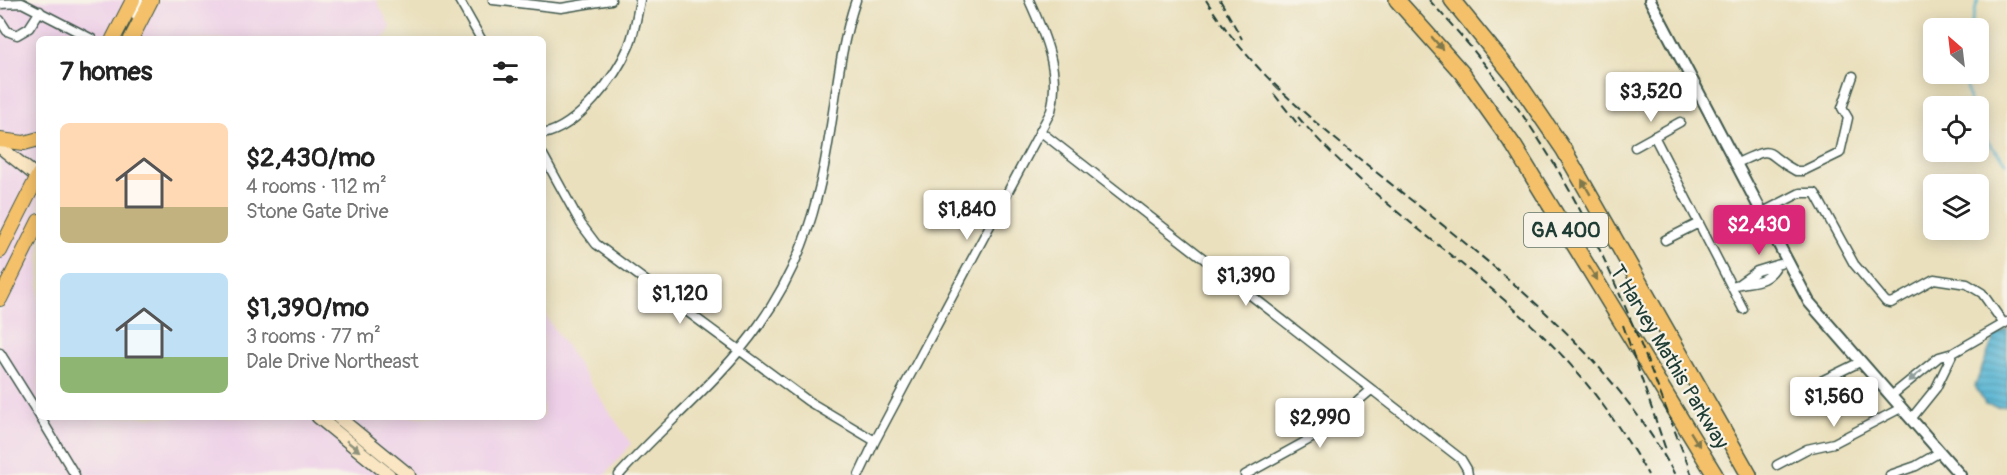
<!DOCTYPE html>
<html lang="en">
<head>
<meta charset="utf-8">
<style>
	body { margin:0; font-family:Pangolin,sans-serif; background:#f2f2f2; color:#222; height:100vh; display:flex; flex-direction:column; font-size:22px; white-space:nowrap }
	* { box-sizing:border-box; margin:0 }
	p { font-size:20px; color:#767676 }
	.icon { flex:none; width:33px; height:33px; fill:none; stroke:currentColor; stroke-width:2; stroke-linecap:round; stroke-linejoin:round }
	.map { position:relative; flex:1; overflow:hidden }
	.side { position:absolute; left:36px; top:36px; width:510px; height:384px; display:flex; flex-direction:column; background:#fff; border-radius:9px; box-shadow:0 3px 15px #0003 }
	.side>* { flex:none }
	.needle { width:39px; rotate:332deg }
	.controls { position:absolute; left:1923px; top:18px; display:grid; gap:12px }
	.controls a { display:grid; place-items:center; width:66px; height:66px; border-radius:9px; background:#fff; box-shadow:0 3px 15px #0003; font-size:30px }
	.price { position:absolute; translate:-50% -51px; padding:0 14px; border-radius:6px; background:#fff; color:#222; font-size:20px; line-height:39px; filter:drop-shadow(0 2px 3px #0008) }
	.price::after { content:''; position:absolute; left:50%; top:36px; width:18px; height:14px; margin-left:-9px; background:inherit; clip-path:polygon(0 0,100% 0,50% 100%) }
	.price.selected { background:#db2777; color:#fff }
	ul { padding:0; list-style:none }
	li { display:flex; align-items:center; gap:18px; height:150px; padding:0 24px }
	li span { display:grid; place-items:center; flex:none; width:168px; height:120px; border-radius:9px; color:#555 }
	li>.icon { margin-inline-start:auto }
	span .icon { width:72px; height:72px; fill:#fffc; stroke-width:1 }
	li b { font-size:26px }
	h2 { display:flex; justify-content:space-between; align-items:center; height:72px; padding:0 24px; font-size:26px }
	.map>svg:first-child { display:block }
</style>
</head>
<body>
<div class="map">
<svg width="2007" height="475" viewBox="0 0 2007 475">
	<defs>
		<pattern id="water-rules" width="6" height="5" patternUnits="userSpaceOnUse" patternTransform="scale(1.5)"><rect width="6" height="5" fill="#54b4d3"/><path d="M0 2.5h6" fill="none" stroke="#4594ac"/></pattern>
	</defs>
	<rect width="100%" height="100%" fill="#f7f3e8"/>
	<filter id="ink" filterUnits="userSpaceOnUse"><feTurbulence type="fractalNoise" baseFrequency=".0167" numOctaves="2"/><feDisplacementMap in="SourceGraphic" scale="12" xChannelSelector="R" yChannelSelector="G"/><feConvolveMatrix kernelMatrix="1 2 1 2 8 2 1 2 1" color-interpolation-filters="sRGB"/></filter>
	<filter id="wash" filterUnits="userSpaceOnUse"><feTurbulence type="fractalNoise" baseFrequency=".008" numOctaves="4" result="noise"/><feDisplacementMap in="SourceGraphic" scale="24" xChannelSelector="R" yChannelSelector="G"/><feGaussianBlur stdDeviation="1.35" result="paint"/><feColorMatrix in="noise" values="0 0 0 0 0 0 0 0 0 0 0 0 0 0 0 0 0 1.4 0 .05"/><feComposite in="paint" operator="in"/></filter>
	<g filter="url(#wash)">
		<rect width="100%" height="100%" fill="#eae0bd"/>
		<path fill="#eed0e8" d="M0 0H376L391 28 383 39H39V417H543V312L631 444 605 475H0Z"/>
		<path fill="url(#water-rules)" stroke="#3a7884" stroke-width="1.5" d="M2007 329V405L1997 407 1985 404 1975 386 1994 337Z"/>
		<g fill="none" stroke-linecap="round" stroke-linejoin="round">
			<path stroke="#54b4d3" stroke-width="2" d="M1970 28 1978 0
				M1965 74 1970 106
				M1978 126 1988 142 2007 163"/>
		</g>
	</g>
	<g filter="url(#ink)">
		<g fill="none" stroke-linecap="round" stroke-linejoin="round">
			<g stroke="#3d5549" stroke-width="11">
				<path id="minor" d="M139 0 136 17 141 20
					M459 0 481 39
					M493 0 561 8 611 0
					M0 4 22 3 92 39
					M0 20 7 31 17 35 29 28 40 11
					M1041 132 1461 459 1467 469 1468 475
					M543 134C578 127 616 77 629 46 635 31 637 15 640 0
					M1654 136 1743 309
					M1635 147 1680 122
					M543 155 581 224 596 244 808 401 875 441
					M1735 164C1779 143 1761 153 1796 171H1803L1840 153 1848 118 1842 108 1853 76
					M1761 213 1800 193H1815L1854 264 1886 302 1891 303 1934 279 1967 284 1982 293 2004 324
					M1665 240 1699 223
					M1740 283 1757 271 1780 264
					M1732 286C1750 280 1765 286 1777 265
					M0 353 39 415
					M1891 396 1939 357 1953 353 2007 322
					M1802 406 1809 387 1860 362
					M40 417 75 475
					M1911 419 1936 388 1953 353
					M1777 465 1807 449 1834 443 1901 408
					M619 475C664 424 720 381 759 325 786 287 806 242 817 197 835 132 834 64 856 0
					M859 475 875 441 1051 111C1061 72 1045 35 1029 0
					M1245 475 1321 433 1371 390
					M1890 475 1916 466 1940 452"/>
			</g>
			<g stroke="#3d5549" stroke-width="14">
				<path id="tertiary" d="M1650 0 1809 302 1960 475"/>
			</g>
			<g stroke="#3d5549" stroke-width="15">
				<path id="secondary" d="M0 147 39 178
					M318 417 389 475
					M338 417 409 475"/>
			</g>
			<g stroke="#3d5549" stroke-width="16">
				<path id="trunk" d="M113 39 133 0
					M131 39 151 0
					M0 140 24 143 39 139
					M0 251 39 174
					M0 299 39 221"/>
			</g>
			<g stroke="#3d5549" stroke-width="18">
				<path id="motorway" d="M1397 0 1462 73 1514 146 1715 475
					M1452 0 1513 75 1564 150 1749 475"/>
			</g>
			<use href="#minor" stroke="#fff" stroke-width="8"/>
			<use href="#tertiary" stroke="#fff" stroke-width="10"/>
			<use href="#secondary" stroke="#fbe6c3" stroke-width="12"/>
			<use href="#trunk" stroke="#f4c16a" stroke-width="14"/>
			<use href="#motorway" stroke="#f4c16a" stroke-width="15"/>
			<path stroke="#1f3d34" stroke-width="2" stroke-dasharray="9 4.5" stroke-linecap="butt" d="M1206 0C1251 72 1316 124 1381 176 1491 264 1607 348 1675 475
				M1220 0 1242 39
				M1429 0C1488 63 1540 133 1580 210 1624 295 1657 386 1692 475
				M1274 94 1300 127
				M1298 117C1368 199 1461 256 1538 331 1582 373 1618 422 1648 475
				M1623 325 1666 450"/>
		</g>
		<defs><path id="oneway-solid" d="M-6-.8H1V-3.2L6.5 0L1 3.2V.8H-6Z" transform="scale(1.5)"/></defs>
		<g fill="#7f784c">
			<use href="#oneway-solid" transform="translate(1437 43) rotate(49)"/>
			<use href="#oneway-solid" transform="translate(1586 187) rotate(-120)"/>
			<use href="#oneway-solid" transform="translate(1593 273) rotate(58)"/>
			<use href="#oneway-solid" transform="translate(1695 439) rotate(58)"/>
		</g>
		<use fill="#8f9e9a" href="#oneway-solid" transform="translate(1915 376) rotate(141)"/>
		<use fill="#8d927c" href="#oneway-solid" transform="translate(353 446) rotate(39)"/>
	</g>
	<g text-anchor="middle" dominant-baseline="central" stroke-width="4.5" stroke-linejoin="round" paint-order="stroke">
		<rect fill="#f7f3e8" stroke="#60746a" stroke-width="1.5" x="1524" y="213" width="84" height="34" rx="4.5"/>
		<g font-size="20" font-weight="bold" fill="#1f3d34">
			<text x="1566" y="230">GA 400</text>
		</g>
		<g font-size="21" fill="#1f3d34" stroke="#f7f3e8">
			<text transform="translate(1669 357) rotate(59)">T Harvey Mathis Parkway</text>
		</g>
	</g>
</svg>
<div class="controls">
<a><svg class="needle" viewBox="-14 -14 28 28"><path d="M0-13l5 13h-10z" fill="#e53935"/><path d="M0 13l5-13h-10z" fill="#767676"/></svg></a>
<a><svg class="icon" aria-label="locate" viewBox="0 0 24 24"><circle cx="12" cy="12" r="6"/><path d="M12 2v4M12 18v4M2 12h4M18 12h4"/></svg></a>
<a><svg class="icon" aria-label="layers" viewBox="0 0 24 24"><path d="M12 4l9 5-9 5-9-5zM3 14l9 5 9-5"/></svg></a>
</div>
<b class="price" style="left:1651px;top:123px">$3,520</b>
<b class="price" style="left:967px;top:241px">$1,840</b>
<b class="price selected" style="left:1759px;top:256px">$2,430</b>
<b class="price" style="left:1246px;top:307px">$1,390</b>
<b class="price" style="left:680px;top:325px">$1,120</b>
<b class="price" style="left:1834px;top:428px">$1,560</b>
<b class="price" style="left:1320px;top:449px">$2,990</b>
<section class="side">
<h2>7 homes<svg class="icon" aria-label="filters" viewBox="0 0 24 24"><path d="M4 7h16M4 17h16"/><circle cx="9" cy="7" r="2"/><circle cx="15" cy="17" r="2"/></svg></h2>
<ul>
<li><span style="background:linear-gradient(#ffd9b3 70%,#c2b280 0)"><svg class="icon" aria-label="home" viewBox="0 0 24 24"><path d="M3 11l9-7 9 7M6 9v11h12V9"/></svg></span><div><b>$2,430/mo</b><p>4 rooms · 112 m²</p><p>Stone Gate Drive</p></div></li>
<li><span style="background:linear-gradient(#bfe0f5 70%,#8fb573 0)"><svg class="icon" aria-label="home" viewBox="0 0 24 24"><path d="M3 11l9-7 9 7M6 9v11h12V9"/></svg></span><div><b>$1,390/mo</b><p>3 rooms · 77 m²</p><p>Dale Drive Northeast</p></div></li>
</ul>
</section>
</div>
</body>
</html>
